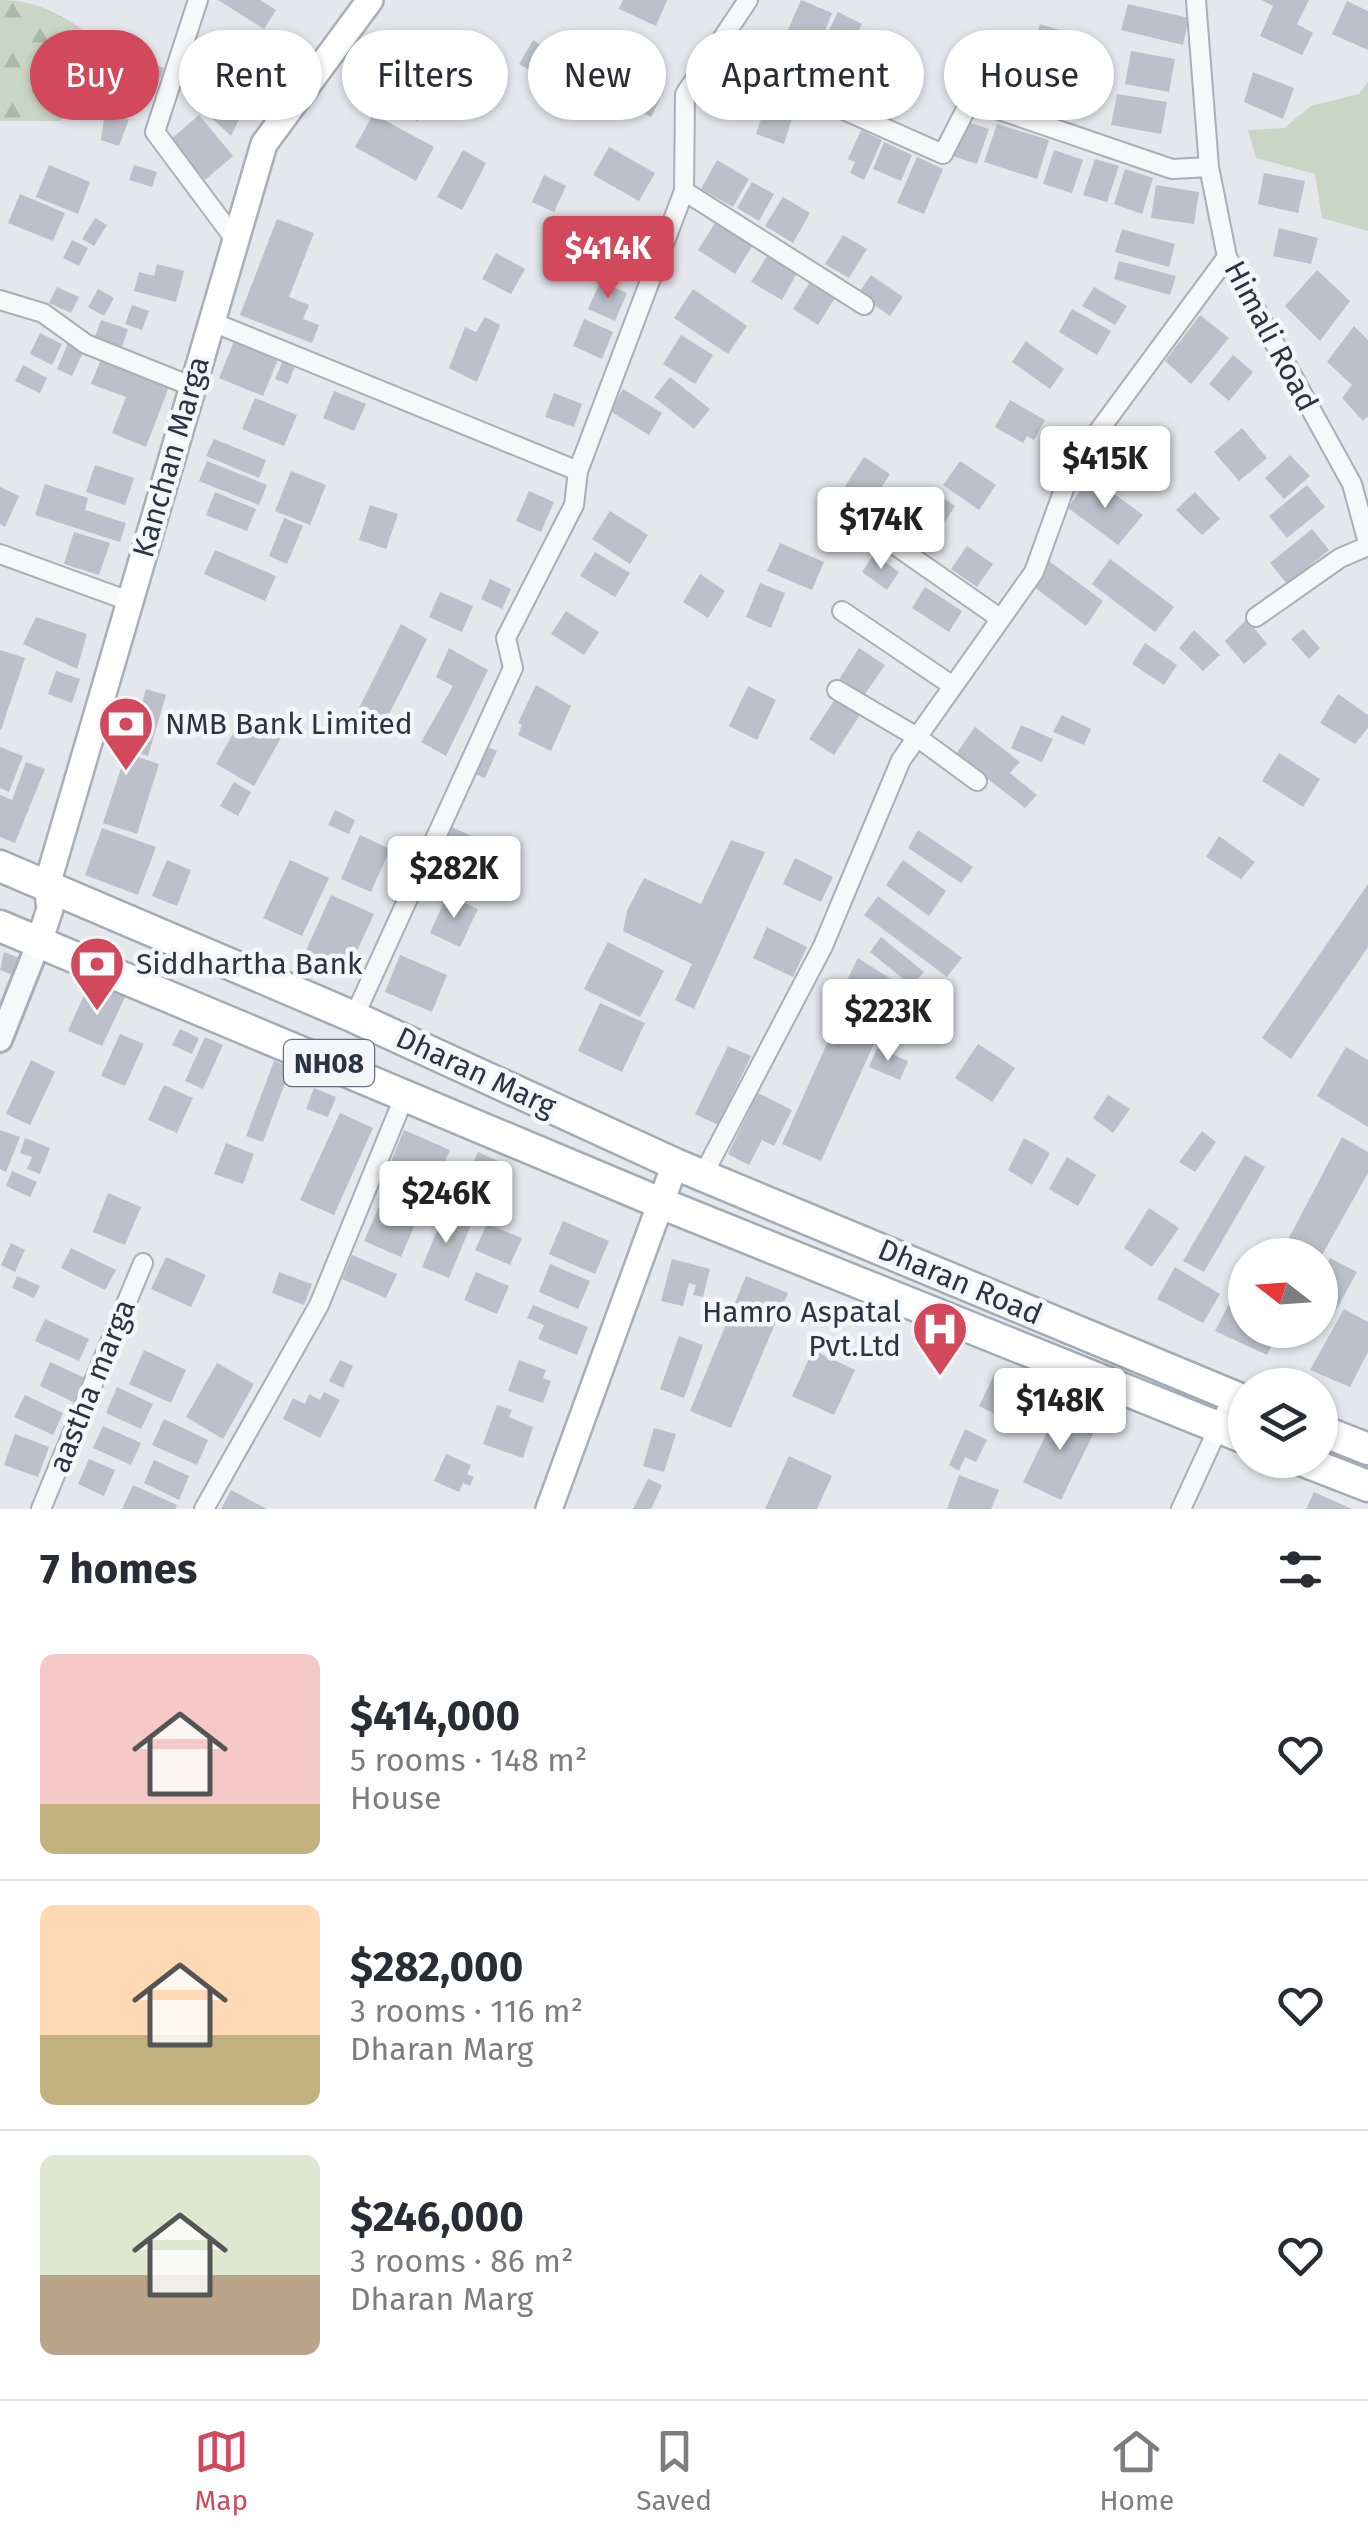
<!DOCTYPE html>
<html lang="en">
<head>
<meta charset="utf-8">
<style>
	body { margin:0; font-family:"Fira Sans",sans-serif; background:#f2f2f3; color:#2b2b33; height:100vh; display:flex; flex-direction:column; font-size:38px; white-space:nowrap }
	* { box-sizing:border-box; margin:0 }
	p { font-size:32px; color:#7c7c81 }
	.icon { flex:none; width:55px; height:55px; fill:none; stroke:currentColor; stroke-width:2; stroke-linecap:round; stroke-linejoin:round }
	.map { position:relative; height:1509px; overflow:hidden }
	.details { display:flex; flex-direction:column; background:#fff; flex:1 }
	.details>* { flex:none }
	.guide { position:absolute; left:30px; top:30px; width:1310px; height:90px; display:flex; gap:20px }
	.needle { width:65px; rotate:287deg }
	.tools { position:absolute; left:1228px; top:1238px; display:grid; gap:20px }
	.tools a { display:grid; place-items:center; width:110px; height:110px; border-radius:50%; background:#fff; box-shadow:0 2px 8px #0004; font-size:50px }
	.price { position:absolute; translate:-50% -85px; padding:0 22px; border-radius:10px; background:#fff; color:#222; font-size:32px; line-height:65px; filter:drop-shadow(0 2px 5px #0008) }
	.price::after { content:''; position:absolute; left:50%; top:60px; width:30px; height:22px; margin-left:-15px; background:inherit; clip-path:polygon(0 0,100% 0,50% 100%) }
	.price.active { background:#d1495b; color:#fff }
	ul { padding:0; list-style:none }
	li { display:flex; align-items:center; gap:30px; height:250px; padding:0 40px }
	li+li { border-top:2px solid #e1e1e2 }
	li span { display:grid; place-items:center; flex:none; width:280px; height:200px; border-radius:15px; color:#555 }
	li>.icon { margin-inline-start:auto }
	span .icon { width:120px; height:120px; fill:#fffc; stroke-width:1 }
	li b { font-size:42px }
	h2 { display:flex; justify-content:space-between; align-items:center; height:120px; padding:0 40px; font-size:42px }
	.pill { padding:0 35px; border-radius:45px; background:#fff; box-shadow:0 2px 8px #0004; font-size:35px; line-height:90px }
	.pill.active { background:#d1495b; color:#fff }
	.tab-bar { display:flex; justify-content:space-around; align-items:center; height:140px; border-top:2px solid #e1e1e2; background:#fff; font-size:28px; color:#7c7c81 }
	.tab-bar a { display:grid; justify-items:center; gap:5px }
	.tab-bar .active { color:#d1495b }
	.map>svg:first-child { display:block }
</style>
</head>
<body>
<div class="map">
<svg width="1368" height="1509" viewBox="0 0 1368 1509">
	<defs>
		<pattern id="forest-firs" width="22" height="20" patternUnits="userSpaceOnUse" patternTransform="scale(2.5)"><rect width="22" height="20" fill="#c9d6c5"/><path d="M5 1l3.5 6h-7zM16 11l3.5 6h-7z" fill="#adb8ab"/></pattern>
	</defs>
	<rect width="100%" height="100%" fill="#e4e7ec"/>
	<path fill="#c9d6c5" d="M1368 82V231L1322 218 1315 174 1256 158 1248 130 1284 128 1311 106 1359 94Z"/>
	<path fill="url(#forest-firs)" d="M0 0C40 0 68 18 99 42L89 71 115 85 114 105 85 98 60 121H0Z"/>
	<path fill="#bbc0ca" d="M218 0H260L276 10 264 29Z
		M623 0H667L656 26 619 9Z
		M801 0 832 13 819 46 787 32Z
		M1262 0H1309L1297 24 1313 33 1302 55 1260 36 1273 6Z
		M1347 1 1368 11V50L1332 34Z
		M1128 4 1189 18 1183 45 1121 30Z
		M838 12 862 24 851 47 826 36Z
		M1040 24 1072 34 1062 65 1030 55Z
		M533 40 557 55 544 78 519 64Z
		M773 42 817 61 807 87 762 68Z
		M987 49 1012 56 1002 88 977 80Z
		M1131 51 1175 59 1169 92 1125 84Z
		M1018 58 1047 67 1036 100 1008 91Z
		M202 60 248 101 231 136 187 95Z
		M144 61 164 68 155 92 136 86Z
		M589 61 619 73 607 103 577 91Z
		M397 62 439 87 418 122 376 98Z
		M626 72 664 91 651 117 614 98Z
		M1253 72 1294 88 1283 119 1244 102Z
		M770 93 797 103 784 144 756 134Z
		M1117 94 1167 102 1161 134 1111 125Z
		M105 111 129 119 119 146 101 140Z
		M373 114 434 147 416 181 355 147Z
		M199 115 233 156 205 180 171 139Z
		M964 121 989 129 977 164 953 156Z
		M997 124 1049 140 1037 179 984 162Z
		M861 130 882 140 864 180 850 173 855 162 848 159Z
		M884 142 912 155 901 181 873 169Z
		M609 147 655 173 639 201 593 175Z
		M463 150 486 163 462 210 437 197Z
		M1054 150 1083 160 1072 193 1043 184Z
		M917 157 943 169 924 214 897 203Z
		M1095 159 1119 166 1107 202 1083 195Z
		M717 160 749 179 733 207 701 189Z
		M49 165 90 182 78 214 36 197Z
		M134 165 157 172 152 187 129 180Z
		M1125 169 1153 178 1142 214 1114 204Z
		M1264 173 1305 181 1298 213 1258 204Z
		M544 175 566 186 554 212 532 202Z
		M752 182 774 194 759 221 737 208Z
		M1156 185 1199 192 1194 224 1151 218Z
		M20 194 65 213 53 241 8 223Z
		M783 197 810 213 793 243 765 226Z
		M95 218 107 225 94 246 82 239Z
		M277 219 314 233 289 297 309 305 303 319 319 325 312 343 240 315Z
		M717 220 754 243 735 274 698 250Z
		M1279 228 1318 238 1311 264 1273 256Z
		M1122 229 1175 244 1169 267 1115 252Z
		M843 235 867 249 849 278 825 264Z
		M72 240 88 248 79 266 63 258Z
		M496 253 525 269 511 294 482 279Z
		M767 256 797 273 782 300 751 282Z
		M1119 261 1176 276 1170 295 1114 279Z
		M157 264 184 271 176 302 134 291 139 272 154 276Z
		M1317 270 1350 301 1320 341 1285 306Z
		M871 275 903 297 890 316 858 294Z
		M600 282 627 293 615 321 588 309Z
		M810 282 835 298 818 325 793 309Z
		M57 287 79 297 71 313 49 303Z
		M1094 287 1127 306 1115 325 1082 306Z
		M98 289 114 298 104 316 88 307Z
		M693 289 747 326 728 354 674 318Z
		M132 305 149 311 142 330 125 324Z
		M1072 309 1111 331 1097 355 1059 332Z
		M1200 315 1229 338 1191 384 1165 361Z
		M485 317 500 325 477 382 449 368 465 327 476 332Z
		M584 319 613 332 602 359 573 346Z
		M101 320 128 329 122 347 95 337Z
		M1354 326 1368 340V416L1363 421 1342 398 1352 385 1327 362Z
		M40 333 62 344 52 365 30 354Z
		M681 335 713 355 695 384 663 364Z
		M235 339 279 357 263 396 219 378Z
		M69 341 85 348 72 376 57 369Z
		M1026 341 1064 369 1050 389 1012 362Z
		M1233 355 1253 372 1229 401 1209 384Z
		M285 356 297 361 288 384 275 379Z
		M102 357 170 384 146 447 112 433 126 397 91 384Z
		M23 365 47 378 40 393 15 381Z
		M670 377 710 409 694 429 654 397Z
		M623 389 662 413 649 435 610 411Z
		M334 391 366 404 354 431 323 418Z
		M554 393 582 404 574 427 545 417Z
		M255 398 297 415 284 446 242 429Z
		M1010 400 1045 420 1034 440 1027 436 1023 443 995 427Z
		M1242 428 1267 458 1239 481 1214 452Z
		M214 439 266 460 259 478 206 456Z
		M1290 455 1310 476 1284 499 1265 478Z
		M864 457 890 474 864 514 838 497Z
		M207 461 267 485 259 505 199 481Z
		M960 461 996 485 979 510 943 485Z
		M95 465 134 478 125 505 86 492Z
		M291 471 326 485 310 525 275 511Z
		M1090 476 1143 515 1118 545 1068 508Z
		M45 484 88 498 85 510 126 523 120 542 35 515Z
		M1307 485 1325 507 1287 538 1269 516Z
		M0 487 19 496 5 527 0 524Z
		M928 488 955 506 929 546 902 528Z
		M529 491 554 502 541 532 516 521Z
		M215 492 256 509 247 531 206 515Z
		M1195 492 1220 519 1202 535 1176 510Z
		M370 505 398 514 386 549 359 540Z
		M610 511 648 535 630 564 592 539Z
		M284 518 303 526 287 564 269 556Z
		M1312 529 1329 550 1287 584 1270 563Z
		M74 532 110 543 99 575 64 564Z
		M780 543 824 562 812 590 767 571Z
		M967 546 993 564 977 587 951 569Z
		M215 550 276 576 265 601 204 574Z
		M595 552 630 573 615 597 580 576Z
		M874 554 899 572 887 590 862 572Z
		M1110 559 1174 607 1155 632 1092 584Z
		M1049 561 1103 601 1086 626 1033 586Z
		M700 574 725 591 708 618 683 602Z
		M490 579 511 589 502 609 481 599Z
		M760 583 785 593 771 628 746 617Z
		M925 587 962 611 949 632 912 608Z
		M440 592 473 606 462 632 429 617Z
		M566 611 599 632 584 655 551 634Z
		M36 617 87 634 77 669 23 644Z
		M1247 619 1267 644 1244 664 1225 641Z
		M401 624 427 639 382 728 356 714Z
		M1303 629 1320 648 1309 659 1291 639Z
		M1194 630 1220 655 1203 671 1179 648Z
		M1145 643 1177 665 1164 685 1132 664Z
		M449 648 488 670 446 756 421 742 453 686 436 677Z
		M859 648 885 665 863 697 838 681Z
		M0 650 25 658 1 730H0Z
		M56 671 80 679 72 703 48 694Z
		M536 685 571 706 551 751 518 735 522 725 518 723Z
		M748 686 776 700 757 740 729 726Z
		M146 689 166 695 148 756 129 750Z
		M1338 694 1368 715V728L1355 744 1320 723Z
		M835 699 860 715 834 755 809 739Z
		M244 714 282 736 254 786 216 764Z
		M1062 715 1091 729 1084 745 1053 732Z
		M1021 725 1053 739 1042 762 1011 748Z
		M975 727 1020 762 1010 773 1037 795 1025 808 956 754Z
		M483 745 497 751 485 778 470 772Z
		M0 747 23 756 9 792 0 788Z
		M126 753 159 764 137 834 103 823Z
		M1279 753 1320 779 1303 807 1262 781Z
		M26 762 45 769 15 843 0 837V795L12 800Z
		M234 782 251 792 238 816 220 806Z
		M335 810 355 820 349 834 328 825Z
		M445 824 480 840 471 859 496 870 489 885 460 871 467 856 437 841Z
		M102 828 156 847 138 895 85 875Z
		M918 830 973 867 961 883 908 848Z
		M360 835 390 849 371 892 341 879Z
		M1219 836 1255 862 1241 879 1206 857Z
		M731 840 765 852 694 1009 675 1000 692 964 623 931 627 911 644 878 701 904Z
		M795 858 833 877 821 902 783 884Z
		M167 860 191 870 177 906 152 896Z
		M290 860 329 878 302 936 263 918Z
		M903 860 946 891 929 916 886 885Z
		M1368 884V947L1291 1059 1262 1038Z
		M331 895 374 914 345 977 303 957Z
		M447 895 478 909 460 947 430 933Z
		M878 896 962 958 947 977 864 915Z
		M767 927 807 947 793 977 753 958Z
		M881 937 924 972 912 986 870 952Z
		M608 942 664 971 640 1017 584 989Z
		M4 952 22 959 16 976 0 970Z
		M400 955 447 975 432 1012 385 992Z
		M858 958 902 986 887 1009 845 984Z
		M91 979 126 995 102 1046 68 1031Z
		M600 1003 645 1023 622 1072 578 1051Z
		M842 1010 881 1028 821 1161 782 1144Z
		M180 1029 199 1038 192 1054 172 1045Z
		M120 1034 144 1044 125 1086 101 1076Z
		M205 1037 223 1045 203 1089 185 1081Z
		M978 1044 1015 1068 992 1102 955 1078Z
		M728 1046 751 1056 718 1125 695 1114Z
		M1346 1047 1368 1060V1127L1317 1096Z
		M877 1048 908 1061 900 1080 869 1067Z
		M31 1060 55 1072 30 1125 6 1114Z
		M274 1061 291 1067 263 1142 246 1136Z
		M164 1085 193 1098 177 1133 148 1120Z
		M314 1088 336 1097 328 1117 306 1109Z
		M758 1093 792 1110 774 1146 762 1140 749 1165 728 1154Z
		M1108 1095 1130 1109 1113 1133 1093 1118Z
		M340 1113 373 1128 334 1215 300 1200Z
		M0 1130 20 1137 6 1172 0 1169Z
		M404 1130 450 1150 430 1195 385 1176Z
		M1202 1131 1216 1142 1195 1172 1179 1162Z
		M1342 1137 1368 1152V1173L1322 1255H1280Z
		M25 1138 50 1148 40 1174 27 1169 32 1157 20 1153Z
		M1024 1138 1050 1153 1032 1185 1008 1170Z
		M226 1143 254 1154 243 1184 214 1174Z
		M478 1152 502 1163 489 1194 464 1183Z
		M1245 1155 1265 1167 1204 1272 1183 1261Z
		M1067 1157 1096 1175 1078 1206 1049 1189Z
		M12 1171 37 1182 30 1197 6 1186Z
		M108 1193 141 1207 125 1245 93 1232Z
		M379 1207 416 1222 401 1257 364 1241Z
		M1149 1208 1179 1228 1152 1267 1124 1248Z
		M444 1214 471 1225 449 1278 422 1267Z
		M563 1221 609 1241 595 1274 549 1254Z
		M487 1224 522 1238 510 1265 475 1250Z
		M11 1243 25 1250 15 1272 1 1265Z
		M71 1248 116 1270 105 1290 61 1268Z
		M352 1255 397 1274 386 1298 342 1279Z
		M166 1257 206 1275 191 1307 151 1289Z
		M1330 1258 1357 1272 1329 1323 1320 1319V1277Z
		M672 1259 710 1269 703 1297 693 1295 696 1285 689 1283 683 1306 661 1301Z
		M550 1264 590 1281 578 1309 539 1292Z
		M1175 1267 1220 1294 1203 1323 1157 1299Z
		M279 1272 312 1284 304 1305 272 1293Z
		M476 1272 509 1286 497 1314 464 1300Z
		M17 1276 40 1286 34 1298 12 1288Z
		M746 1276 788 1293 731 1428 690 1411Z
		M1232 1298 1245 1305V1330H1280L1267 1355 1215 1331Z
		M533 1305 588 1327 577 1355 538 1339 544 1325 527 1318Z
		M1344 1309 1368 1322V1352L1350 1387 1310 1370Z
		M45 1319 89 1339 79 1361 35 1341Z
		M679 1336 703 1345 684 1398 660 1389Z
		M144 1350 186 1370 171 1403 129 1384Z
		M813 1350 855 1370 834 1415 792 1396Z
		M340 1360 353 1366 343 1388 329 1381Z
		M519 1360 546 1370 543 1378 551 1381 543 1403 508 1391Z
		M50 1362 85 1378 73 1402 40 1386Z
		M217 1363 254 1384 223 1439 186 1417Z
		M996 1371 1040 1393 1023 1428 979 1406Z
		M117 1387 153 1404 141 1429 106 1413Z
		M324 1392 340 1400 320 1438 283 1419 293 1398 305 1404 309 1394 320 1400Z
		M25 1395 63 1413 53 1435 14 1417Z
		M497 1405 512 1410 509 1417 533 1427 523 1458 483 1444Z
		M1060 1406 1098 1424 1061 1500 1023 1482Z
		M164 1419 208 1440 197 1465 152 1445Z
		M103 1426 141 1443 131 1465 93 1448Z
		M654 1428 676 1434 664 1472 643 1466Z
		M965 1429 987 1440 976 1462 965 1457 959 1471 949 1465Z
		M15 1434 49 1447 38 1477 4 1465Z
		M446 1454 471 1465 467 1474 474 1477 470 1486 463 1483 459 1492 434 1481Z
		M789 1456 832 1476 817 1509H765Z
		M89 1459 115 1470 104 1496 78 1484Z
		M154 1460 189 1476 179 1500 144 1483Z
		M959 1475 999 1490 991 1509H947Z
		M648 1479 662 1485 651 1509H633Z
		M133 1485 177 1505 175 1509H122Z
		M231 1490 267 1509H221Z
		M1314 1492 1352 1509H1306Z"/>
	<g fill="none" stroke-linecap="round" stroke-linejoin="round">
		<g stroke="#a9aeb7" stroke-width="22">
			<path id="minor" d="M198 0 155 132 234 238
				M1196 0 1209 167 1227 257 1352 484 1368 543
				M713 52 943 154 967 107 976 102 1172 169 1209 167
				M684 191 864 305
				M0 300 43 313 86 344 191 386
				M210 321 578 471 574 505 506 638 513 668 354 1017
				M578 471 684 191 685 94 748 0
				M830 500 1001 619
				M0 554 129 601
				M842 611 953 686
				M1256 617 1340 558 1368 546
				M837 690 917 737 977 781
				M703 1175 823 946 901 760 1034 572 1072 467 1227 257
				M41 1509 143 1263
				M204 1509 319 1305 405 1095
				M1181 1509 1233 1396"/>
		</g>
		<g stroke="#a9aeb7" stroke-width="28">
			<path id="tertiary" d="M0 1040 39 942"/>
		</g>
		<g stroke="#a9aeb7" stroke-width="30">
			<path id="secondary" d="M39 942 50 909 47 885 264 144 370 0
				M549 1509 675 1164"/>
		</g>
		<g stroke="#a3abb8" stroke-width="35">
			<path id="primary" d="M0 866 354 1017 675 1164 1245 1401
				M0 926 658 1202 1245 1438
				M1320 1430 1368 1449
				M1301 1460 1368 1486"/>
		</g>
		<use href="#minor" stroke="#f7f8fa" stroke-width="18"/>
		<use href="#tertiary" stroke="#f7f8fa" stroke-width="22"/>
		<use href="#secondary" stroke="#fff" stroke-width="25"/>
		<use href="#primary" stroke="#fff" stroke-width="30"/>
	</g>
	<defs>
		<g id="bank-pin" transform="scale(2.875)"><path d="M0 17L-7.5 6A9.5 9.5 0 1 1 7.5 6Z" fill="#d1495b" stroke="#f4f6f9"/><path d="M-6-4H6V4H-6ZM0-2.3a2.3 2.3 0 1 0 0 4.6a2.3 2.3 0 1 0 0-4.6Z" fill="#fff"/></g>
		<g id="hospital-pin" transform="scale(2.875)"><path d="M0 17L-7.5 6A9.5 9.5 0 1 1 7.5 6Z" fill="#d1495b" stroke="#f4f6f9"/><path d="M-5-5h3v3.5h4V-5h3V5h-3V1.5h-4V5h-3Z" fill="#fff"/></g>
	</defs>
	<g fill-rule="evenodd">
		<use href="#bank-pin" x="126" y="724"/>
		<use href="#bank-pin" x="97" y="964"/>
		<use href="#hospital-pin" x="940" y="1329"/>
	</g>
	<g text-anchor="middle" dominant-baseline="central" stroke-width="9" stroke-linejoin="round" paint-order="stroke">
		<rect fill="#f4f6f9" stroke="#676e7b" stroke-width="2.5" x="284" y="1040" width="90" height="46" rx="8"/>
		<g font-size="28" font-weight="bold" fill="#2b3445">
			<text x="329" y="1063">NH08</text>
		</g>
		<g font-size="30" fill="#2b3445" stroke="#f4f6f9">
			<text transform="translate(1271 336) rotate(62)">Himali Road</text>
			<text transform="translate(171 457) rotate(-74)">Kanchan Marga</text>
			<text transform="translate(476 1072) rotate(25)">Dharan Marg</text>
			<text transform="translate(960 1282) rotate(23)">Dharan Road</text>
			<text transform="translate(92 1386) rotate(-68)">aastha marga</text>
		</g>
		<g font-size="30" fill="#2b3445" stroke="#f4f6f9" text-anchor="start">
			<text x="165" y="724">NMB Bank Limited</text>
			<text x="136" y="964">Siddhartha Bank</text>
			<text x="901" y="1312" text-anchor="end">Hamro Aspatal<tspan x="901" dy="34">Pvt.Ltd</tspan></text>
		</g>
	</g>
</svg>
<div class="tools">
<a><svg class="needle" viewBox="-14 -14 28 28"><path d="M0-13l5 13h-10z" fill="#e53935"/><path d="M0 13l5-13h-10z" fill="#7c7c81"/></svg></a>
<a><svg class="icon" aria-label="layers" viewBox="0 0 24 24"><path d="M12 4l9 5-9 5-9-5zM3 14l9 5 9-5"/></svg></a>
</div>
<b class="price active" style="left:608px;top:301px">$414K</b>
<b class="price" style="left:1105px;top:511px">$415K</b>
<b class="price" style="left:881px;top:572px">$174K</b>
<b class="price" style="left:454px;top:921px">$282K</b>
<b class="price" style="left:888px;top:1064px">$223K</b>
<b class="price" style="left:446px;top:1246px">$246K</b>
<b class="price" style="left:1060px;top:1453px">$148K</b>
<div class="guide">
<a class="pill active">Buy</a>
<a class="pill">Rent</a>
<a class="pill">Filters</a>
<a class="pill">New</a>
<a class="pill">Apartment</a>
<a class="pill">House</a>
</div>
</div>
<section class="details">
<h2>7 homes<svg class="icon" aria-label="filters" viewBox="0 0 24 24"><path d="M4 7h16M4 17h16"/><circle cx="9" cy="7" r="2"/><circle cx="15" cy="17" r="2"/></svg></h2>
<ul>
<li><span style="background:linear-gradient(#f6c9c9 75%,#c2b280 0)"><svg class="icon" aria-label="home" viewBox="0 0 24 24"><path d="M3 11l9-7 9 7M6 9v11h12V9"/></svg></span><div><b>$414,000</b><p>5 rooms · 148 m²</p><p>House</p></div><svg class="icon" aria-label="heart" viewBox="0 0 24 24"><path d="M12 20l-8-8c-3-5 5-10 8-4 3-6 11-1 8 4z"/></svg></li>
<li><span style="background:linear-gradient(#ffd9b3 65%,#c2b280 0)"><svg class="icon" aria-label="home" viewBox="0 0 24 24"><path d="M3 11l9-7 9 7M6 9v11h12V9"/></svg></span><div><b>$282,000</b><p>3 rooms · 116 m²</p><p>Dharan Marg</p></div><svg class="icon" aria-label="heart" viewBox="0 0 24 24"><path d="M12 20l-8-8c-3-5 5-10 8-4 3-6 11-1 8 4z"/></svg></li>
<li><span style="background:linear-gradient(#dfe7d0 60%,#b9a48a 0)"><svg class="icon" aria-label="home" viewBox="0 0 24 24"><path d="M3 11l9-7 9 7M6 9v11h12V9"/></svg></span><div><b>$246,000</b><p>3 rooms · 86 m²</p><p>Dharan Marg</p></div><svg class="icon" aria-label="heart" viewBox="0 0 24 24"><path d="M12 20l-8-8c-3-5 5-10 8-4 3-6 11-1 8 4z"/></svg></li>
</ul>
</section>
<nav class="tab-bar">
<a class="active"><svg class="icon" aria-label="map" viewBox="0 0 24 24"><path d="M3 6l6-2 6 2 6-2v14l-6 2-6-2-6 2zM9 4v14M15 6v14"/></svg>Map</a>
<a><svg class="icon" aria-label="saved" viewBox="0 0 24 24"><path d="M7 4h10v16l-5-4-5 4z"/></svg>Saved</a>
<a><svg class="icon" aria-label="home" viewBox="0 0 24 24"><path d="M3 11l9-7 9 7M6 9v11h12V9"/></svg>Home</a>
</nav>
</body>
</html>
